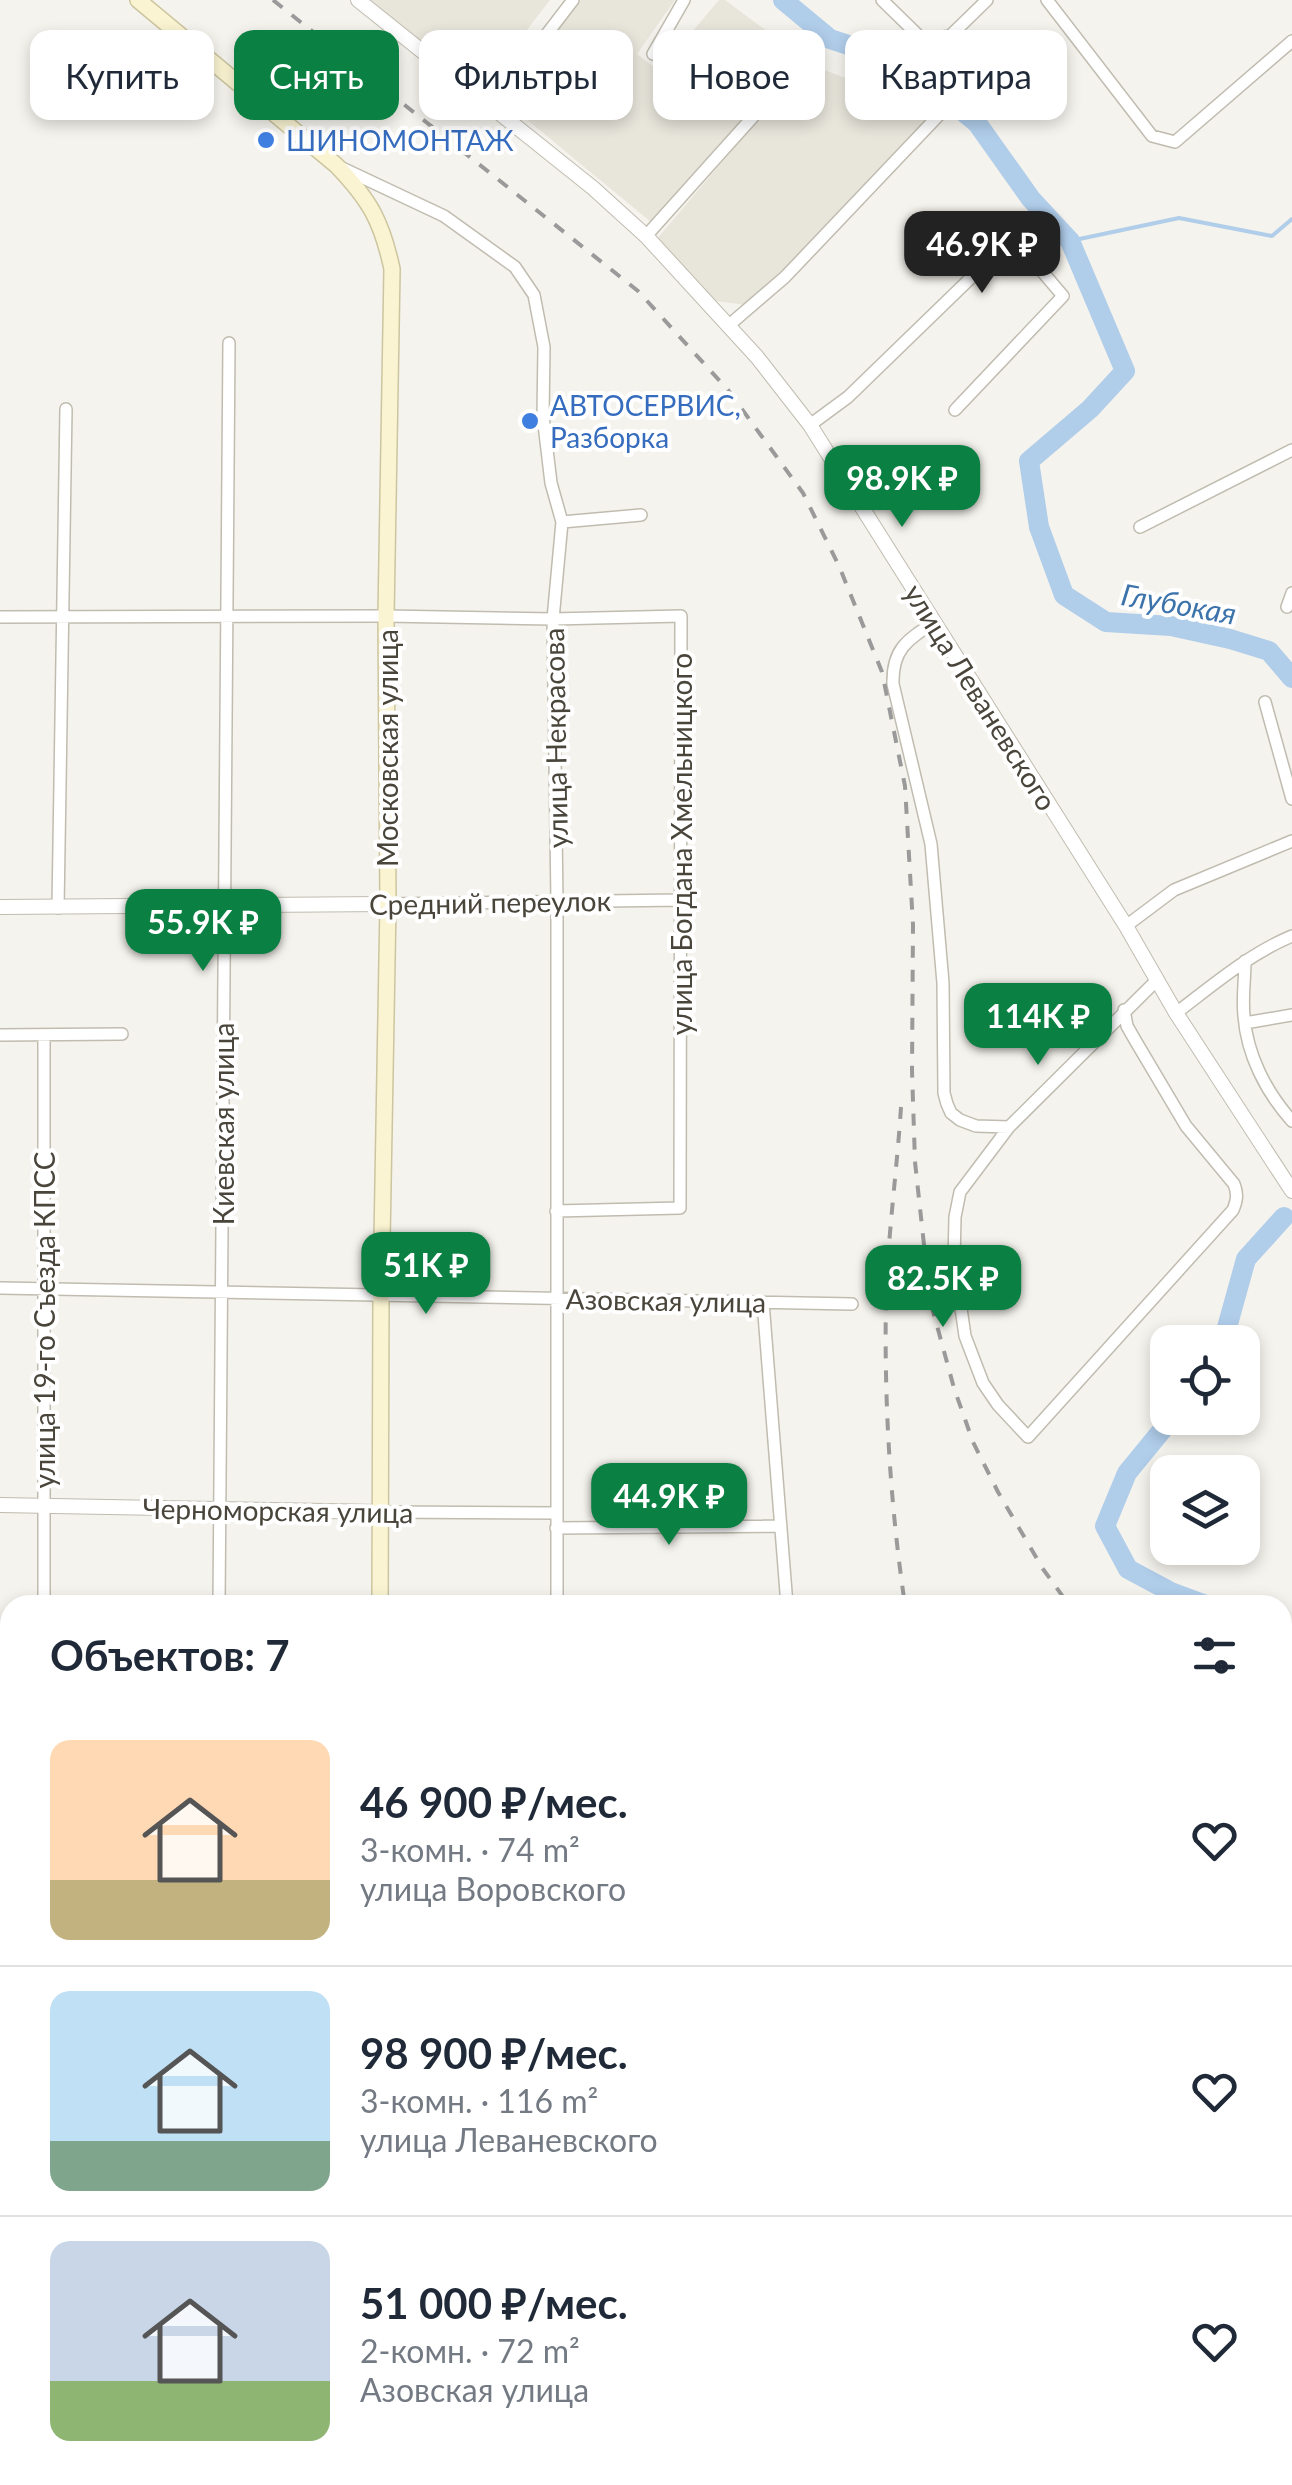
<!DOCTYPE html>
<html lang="ru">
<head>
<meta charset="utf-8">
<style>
	body { margin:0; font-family:Lato,sans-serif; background:#f2f2f3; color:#1f2937; height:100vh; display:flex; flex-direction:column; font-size:38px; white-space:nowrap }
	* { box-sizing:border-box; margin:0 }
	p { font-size:32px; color:#747a83 }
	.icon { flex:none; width:55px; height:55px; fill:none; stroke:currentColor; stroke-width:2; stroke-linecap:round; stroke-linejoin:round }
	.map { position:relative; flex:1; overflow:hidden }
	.drawer { position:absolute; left:0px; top:1595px; width:1292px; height:890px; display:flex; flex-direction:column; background:#fff; border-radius:30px 30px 0 0; box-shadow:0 5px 15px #0003 }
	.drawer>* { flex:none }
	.guide { position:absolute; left:30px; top:30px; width:1232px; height:90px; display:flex; gap:20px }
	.controls { position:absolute; left:1150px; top:1325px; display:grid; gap:20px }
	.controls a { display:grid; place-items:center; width:110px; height:110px; border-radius:20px; background:#fff; box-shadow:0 5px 15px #0003; font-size:50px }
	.price { position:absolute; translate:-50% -85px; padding:0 22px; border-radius:20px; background:#0b8043; color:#fff; font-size:32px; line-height:65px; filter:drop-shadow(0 2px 5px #0008) }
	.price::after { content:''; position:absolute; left:50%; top:60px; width:30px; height:22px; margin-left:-15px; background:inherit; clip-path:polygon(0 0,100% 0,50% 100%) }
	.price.on { background:#222; color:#fff }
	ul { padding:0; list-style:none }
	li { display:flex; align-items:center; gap:30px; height:250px; padding:0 50px }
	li+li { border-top:2px solid #e0e1e3 }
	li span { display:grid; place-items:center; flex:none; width:280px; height:200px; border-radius:20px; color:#555 }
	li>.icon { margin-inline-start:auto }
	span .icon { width:120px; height:120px; fill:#fffc; stroke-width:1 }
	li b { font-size:42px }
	h2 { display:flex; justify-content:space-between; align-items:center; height:120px; padding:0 50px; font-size:42px }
	.tag { padding:0 35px; border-radius:20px; background:#fff; box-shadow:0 5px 15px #0003; font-size:35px; line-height:90px }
	.tag.on { background:#0b8043; color:#fff }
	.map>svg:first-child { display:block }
</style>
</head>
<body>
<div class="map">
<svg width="1292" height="2485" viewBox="0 0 1292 2485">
	<rect width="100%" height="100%" fill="#f5f3ed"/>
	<path fill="#e8e5db" d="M370 0H550L480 91Z
		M581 0H675L637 54 659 71 719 0H725L799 55 651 222 503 100Z
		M806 63 937 113 756 301 746 305 708 300 656 240Z
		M1292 2397V2461L1283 2465V2401Z
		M1129 2475H1257L1231 2485H1134Z"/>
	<path fill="#e5e2de" d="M1292 2461V2485H1231L1257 2475H1282L1283 2465Z"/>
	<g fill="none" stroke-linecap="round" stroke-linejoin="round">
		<path stroke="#b0cdea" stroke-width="4" d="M1070 241 1179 218 1272 236 1292 219"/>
		<path stroke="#b0cdea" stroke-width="20" d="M783 0 830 39 906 64 977 123 1031 199 1070 241 1125 371 1090 409 1029 461 1039 527 1064 595 1106 622 1171 626 1230 639 1269 651 1292 678
			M1223 1342 1246 1259 1284 1217
			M1172 1418 1127 1473 1105 1526 1128 1569 1171 1592 1206 1605
			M1104 2475 1114 2485"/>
		<g stroke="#c0bcb0" stroke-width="14">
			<path id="minor" d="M882 0 923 40 950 36 987 0
				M1047 0 1152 136 1175 142 1292 41
				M653 54 684 0
				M491 107 573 0
				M340 167 444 216 515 267 534 295 544 347 543 416 551 483 562 522 553 619 557 901V1605
				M646 236 803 61
				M728 326 785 277 939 115
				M810 425 848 397 1013 237 1063 296 955 410
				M562 522 641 515
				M1140 527 1292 450
				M1287 607 1292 593
				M0 617 386 616 553 619 681 616 680 1208 556 1211
				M935 622C907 640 892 649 893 684L931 844 943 983 944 1093 947 1104 951 1113 960 1120 976 1126 1009 1127
				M1265 702 1292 799
				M388 904 681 900
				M58 908 66 409
				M1126 926 1174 890 1292 841
				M1245 961C1245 979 1242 998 1244 1016 1247 1055 1266 1092 1292 1121
				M1124 1010 1127 1026 1135 1040 1186 1126 1234 1184C1238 1194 1237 1200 1233 1210L1028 1437 998 1405 983 1383 965 1336 954 1260 955 1217 960 1192 1009 1127 1157 980
				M1176 1013C1213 985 1249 954 1292 936
				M1245 1023 1292 1015
				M0 1035 122 1034
				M44 1035V1605
				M0 1288 852 1304
				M763 1302 787 1605
				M382 1512 556 1513
				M556 1528 781 1526
				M219 1605 229 343
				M0 1884H10
				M1282 2156 1292 2154
				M1282 2280 1292 2276
				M1282 2394 1292 2390
				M0 2472 10 2471
				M564 2475V2485
				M803 2475 804 2485
				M943 2475V2485
				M1060 2475 1061 2485
				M213 2485V2475
				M522 2485 539 2478
				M681 2485 684 2475
				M736 2485 741 2475"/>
		</g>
		<g stroke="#c0bcb0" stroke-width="16">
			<path id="tertiary" d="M358 0 593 188 646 236 757 357 810 425 1126 926 1176 1013 1292 1191
				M0 907 388 904
				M0 1505 382 1512
				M377 2475V2485"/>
		</g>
		<g stroke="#ccc59f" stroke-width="18">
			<path id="secondary" d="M138 0 336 165C370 200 382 222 392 269L386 616 388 904 381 1296 380 1605
				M537 2475 544 2485"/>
		</g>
		<use href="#minor" stroke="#fff" stroke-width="11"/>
		<use href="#tertiary" stroke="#fff" stroke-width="14"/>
		<use href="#secondary" stroke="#faf4d2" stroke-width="15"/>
		<path stroke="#9a9a9a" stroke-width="4" stroke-dasharray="12 12" stroke-linecap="butt" d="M273 0 638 291 728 390 803 493 839 566 882 672 905 786 913 925 912 1071 915 1162 930 1300 954 1388 973 1442 998 1492 1043 1569 1069 1605
			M901 1107C897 1170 888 1234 886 1298 884 1400 890 1504 905 1605
			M1282 1819 1292 1825
			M1282 1999 1292 1996
			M715 2485 720 2475"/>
	</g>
	<g fill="#3f7fe0" stroke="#fff" stroke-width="4">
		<circle cx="266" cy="140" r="10"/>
		<circle cx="530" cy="421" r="10"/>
	</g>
	<g text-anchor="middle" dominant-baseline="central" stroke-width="8" stroke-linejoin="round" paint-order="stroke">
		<g font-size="28" fill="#366cbe" stroke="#fff" text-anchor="start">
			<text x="286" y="140">ШИНОМОНТАЖ</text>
			<text x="550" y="405">АВТОСЕРВИС,<tspan x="550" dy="32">Разборка</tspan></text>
		</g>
		<g font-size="28" fill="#49453b" stroke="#fff">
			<text transform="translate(981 697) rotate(58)">улица Леваневского</text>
			<text transform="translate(555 738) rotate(-91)">улица Некрасова</text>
			<text transform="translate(387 748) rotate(-90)">Московская улица</text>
			<text transform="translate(681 844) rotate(-90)">улица Богдана Хмельницкого</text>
			<text transform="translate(490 902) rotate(-1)">Средний переулок</text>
			<text transform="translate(223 1124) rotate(-90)">Киевская улица</text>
			<text transform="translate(666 1300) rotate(1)">Азовская улица</text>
			<text transform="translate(44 1320) rotate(-90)">улица 19-го Съезда КПСС</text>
			<text transform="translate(278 1510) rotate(1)">Черноморская улица</text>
		</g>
		<g font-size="30" font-style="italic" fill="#3d73ab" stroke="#fff">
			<text transform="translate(1179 603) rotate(10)">Глубокая</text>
		</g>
	</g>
</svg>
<div class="controls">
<a><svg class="icon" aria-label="locate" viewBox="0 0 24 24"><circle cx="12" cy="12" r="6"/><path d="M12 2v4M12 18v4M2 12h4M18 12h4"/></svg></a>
<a><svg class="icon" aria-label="layers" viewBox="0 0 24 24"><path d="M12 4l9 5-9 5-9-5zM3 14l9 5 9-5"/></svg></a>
</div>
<b class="price on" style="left:982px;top:296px">46.9K ₽</b>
<b class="price" style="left:902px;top:530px">98.9K ₽</b>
<b class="price" style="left:203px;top:974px">55.9K ₽</b>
<b class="price" style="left:1038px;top:1068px">114K ₽</b>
<b class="price" style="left:426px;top:1317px">51K ₽</b>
<b class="price" style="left:943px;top:1330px">82.5K ₽</b>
<b class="price" style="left:669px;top:1548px">44.9K ₽</b>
<div class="guide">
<a class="tag">Купить</a>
<a class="tag on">Снять</a>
<a class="tag">Фильтры</a>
<a class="tag">Новое</a>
<a class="tag">Квартира</a>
</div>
<section class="drawer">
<h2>Объектов: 7<svg class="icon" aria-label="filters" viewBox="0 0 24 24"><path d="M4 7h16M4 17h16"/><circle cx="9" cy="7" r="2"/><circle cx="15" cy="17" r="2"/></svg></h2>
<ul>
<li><span style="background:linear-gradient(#ffd9b3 70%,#c2b280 0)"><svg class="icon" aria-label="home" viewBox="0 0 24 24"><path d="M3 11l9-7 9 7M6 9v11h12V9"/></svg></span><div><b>46 900 ₽/мес.</b><p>3-комн. · 74 m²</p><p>улица Воровского</p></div><svg class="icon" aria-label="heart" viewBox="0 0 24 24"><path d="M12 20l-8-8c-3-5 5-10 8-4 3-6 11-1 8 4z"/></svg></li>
<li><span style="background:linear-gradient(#bfe0f5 75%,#7fa58c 0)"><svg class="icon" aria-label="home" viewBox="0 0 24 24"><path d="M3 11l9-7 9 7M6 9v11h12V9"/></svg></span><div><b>98 900 ₽/мес.</b><p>3-комн. · 116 m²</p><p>улица Леваневского</p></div><svg class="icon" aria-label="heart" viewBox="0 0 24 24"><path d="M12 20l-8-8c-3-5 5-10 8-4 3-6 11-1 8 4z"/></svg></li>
<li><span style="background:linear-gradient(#c9d6e8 70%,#8fb573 0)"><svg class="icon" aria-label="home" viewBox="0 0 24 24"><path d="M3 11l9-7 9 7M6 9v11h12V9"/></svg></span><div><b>51 000 ₽/мес.</b><p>2-комн. · 72 m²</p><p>Азовская улица</p></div><svg class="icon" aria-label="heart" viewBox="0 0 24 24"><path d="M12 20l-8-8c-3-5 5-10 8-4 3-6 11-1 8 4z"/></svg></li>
</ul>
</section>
</div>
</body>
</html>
